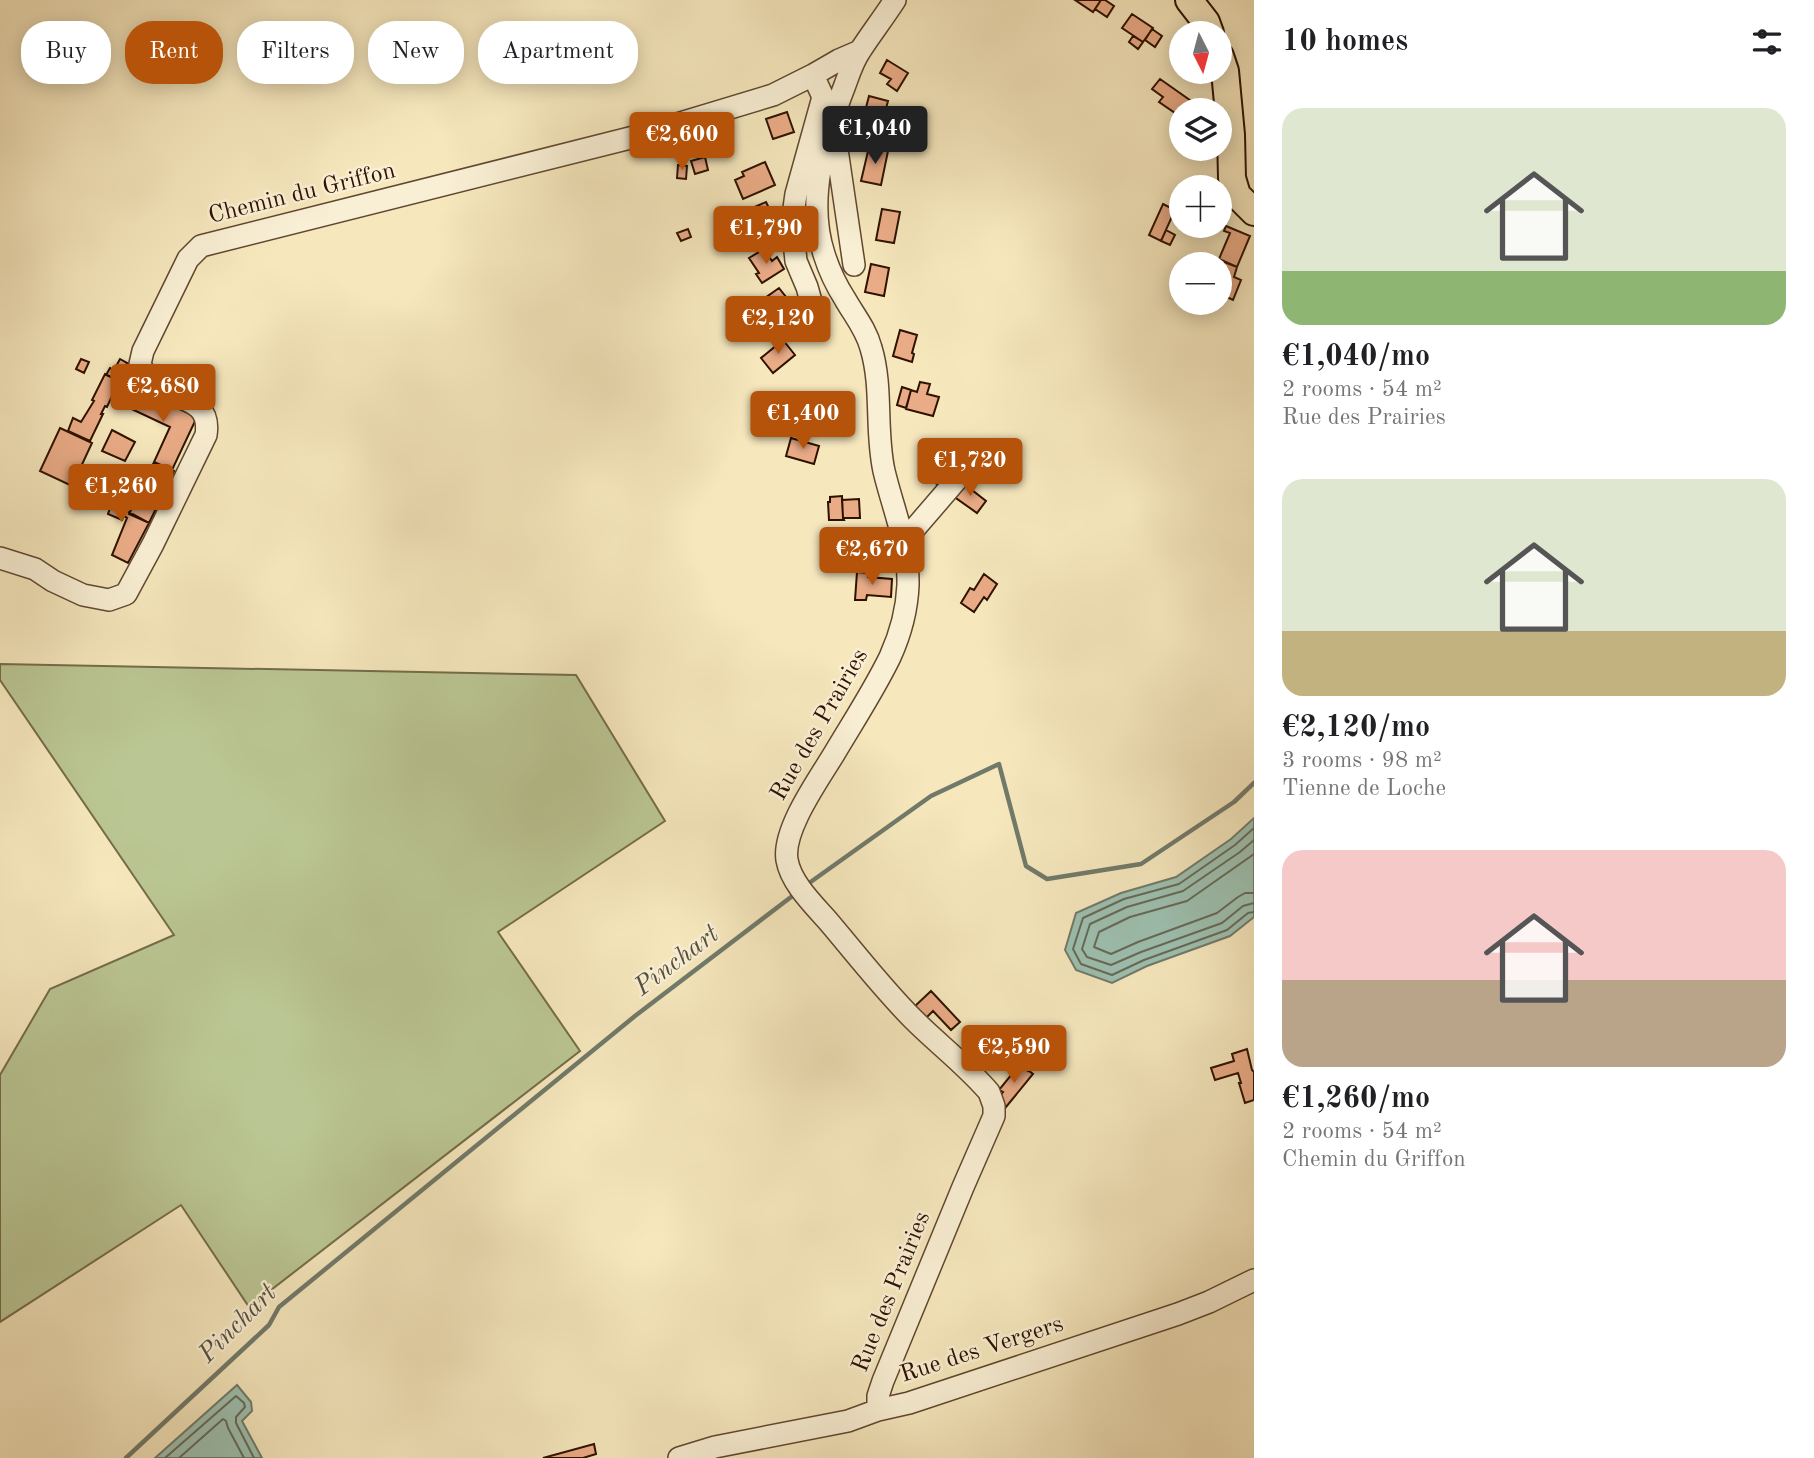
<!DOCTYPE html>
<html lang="en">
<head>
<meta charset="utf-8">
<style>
	body { margin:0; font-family:"Old Standard TT",serif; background:#f6f6f6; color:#202124; height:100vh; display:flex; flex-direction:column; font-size:26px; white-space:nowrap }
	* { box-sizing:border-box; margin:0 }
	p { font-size:23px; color:#757577 }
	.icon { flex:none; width:38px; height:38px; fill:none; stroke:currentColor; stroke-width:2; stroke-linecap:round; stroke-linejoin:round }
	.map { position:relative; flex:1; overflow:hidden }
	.panel { display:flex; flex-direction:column; background:#fff; width:560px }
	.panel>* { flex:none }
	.top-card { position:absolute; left:21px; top:21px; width:665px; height:63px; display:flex; gap:14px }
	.needle { width:46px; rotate:174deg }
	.tools { position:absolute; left:1169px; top:21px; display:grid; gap:14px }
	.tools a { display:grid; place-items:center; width:63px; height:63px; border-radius:50%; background:#fff; box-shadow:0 4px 18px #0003; font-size:35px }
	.price { position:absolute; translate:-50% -60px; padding:0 16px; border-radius:7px; background:#b45309; color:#fff; font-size:23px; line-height:46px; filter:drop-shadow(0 2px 4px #0008) }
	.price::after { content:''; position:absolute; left:50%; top:42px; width:21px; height:16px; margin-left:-10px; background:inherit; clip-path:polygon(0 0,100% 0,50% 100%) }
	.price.on { background:#222; color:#fff }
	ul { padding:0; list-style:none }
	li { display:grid; align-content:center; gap:14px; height:371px; padding:0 28px }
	li span { display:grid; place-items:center; height:217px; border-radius:21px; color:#555 }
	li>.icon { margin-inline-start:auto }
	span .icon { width:126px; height:126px; fill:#fffc; stroke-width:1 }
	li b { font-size:30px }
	h2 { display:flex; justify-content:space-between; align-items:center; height:84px; padding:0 28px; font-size:30px }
	.chip { padding:0 24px; border-radius:28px; background:#fff; box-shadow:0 4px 18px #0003; font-size:24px; line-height:63px }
	.chip.on { background:#b45309; color:#fff }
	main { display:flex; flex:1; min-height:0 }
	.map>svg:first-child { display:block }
</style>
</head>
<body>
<main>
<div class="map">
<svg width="1254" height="1458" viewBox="0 0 1254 1458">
	<rect width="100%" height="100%" fill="#f6e7bd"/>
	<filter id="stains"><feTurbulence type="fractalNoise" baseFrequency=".00286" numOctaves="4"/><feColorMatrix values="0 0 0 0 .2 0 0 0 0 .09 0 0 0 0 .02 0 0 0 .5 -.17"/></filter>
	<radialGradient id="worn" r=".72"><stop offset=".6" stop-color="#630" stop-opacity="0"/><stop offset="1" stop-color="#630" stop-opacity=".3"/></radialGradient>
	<path fill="#bac693" stroke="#746c4a" stroke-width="2" d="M0 664 576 675 665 821 498 932 580 1051 249 1307 181 1205 0 1322V1075L50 989 174 935 0 680Z"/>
	<path fill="#9dc0b0" stroke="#717a6a" stroke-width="2" d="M1254 818V917L1230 936 1147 966 1112 983 1076 970 1065 950 1076 913 1121 893 1176 877 1231 839Z
		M237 1385 251 1402 252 1411 242 1421 262 1458H155Z"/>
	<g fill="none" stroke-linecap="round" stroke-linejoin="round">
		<path stroke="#666958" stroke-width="2" d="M1254 828 1235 845 1179 884 1124 899 1083 918 1073 949 1081 964 1112 975 1144 960 1227 930 1248 913 1254 912
			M1254 840 1240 852 1183 891 1127 907 1090 924 1082 949 1087 957 1111 965 1141 952 1222 923 1243 906 1254 903
			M1254 854 1187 901 1130 917 1099 932 1094 947 1111 954 1138 942 1217 913 1238 897 1245 893H1254
			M165 1458 236 1396 244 1403 245 1407 236 1417V1423L254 1458
			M179 1458 223 1419 226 1421 228 1428 244 1458"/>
		<path stroke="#717a6a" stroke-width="4.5" d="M805 886 931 796 999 764 1026 866 1047 879 1141 864 1234 802 1254 783
			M126 1458 269 1325 279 1307 635 1016 795 894"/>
	</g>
	<path fill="#eaac87" stroke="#2e1200" stroke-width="2" d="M1075 0H1101L1093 12Z
		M1101 0H1105L1114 6 1107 17 1095 9Z
		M1132 14 1153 28 1143 42 1122 28Z
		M1152 29 1162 36 1155 47 1145 40Z
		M1133 36 1143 42 1138 49 1129 42Z
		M887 60 908 73 897 91 887 84 891 79 880 73Z
		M1160 79 1194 103 1189 110H1181V117L1159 102 1163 97 1152 89Z
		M869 96 888 101 884 116 887 117 884 129 862 123Z
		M787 112 794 132 773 139 766 119Z
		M869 147 888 151 881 185 861 181Z
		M705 157 708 170 695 174 691 161Z
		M765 162 775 185 743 199 735 180 744 176 742 172Z
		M678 165 687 166 686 179 677 178Z
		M1180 198H1181V214L1175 210Z
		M766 202 777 225 761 232 750 209Z
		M1163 204 1175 210 1161 241 1149 235Z
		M882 209 900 212 894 243 876 240Z
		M1226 226 1250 236 1237 267 1219 259 1230 233 1224 231Z
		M688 229 691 237 681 241 677 233Z
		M1166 230 1175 235 1170 245 1161 241Z
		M764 249 772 261 777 257 784 269 762 283 756 274 759 273 749 258Z
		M1219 260 1237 267 1234 277 1241 280 1233 300 1220 294V264H1217Z
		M871 264 889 268 884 296 865 292Z
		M779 288 797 311 781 323 769 308 772 306 765 298Z
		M900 330 917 335 912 353 914 354 912 362 893 356Z
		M783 340 795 355 773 373 761 358Z
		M81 359 89 362 84 373 76 369Z
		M120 359 127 363 118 380 106 375 110 368 114 370Z
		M105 374 119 381 107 407 105 406 101 414H103L90 441 68 431 73 418 81 422 94 401 92 400Z
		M119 381 129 386 125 393 118 389 119 387 117 386Z
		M920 382 930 384 927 394 939 397 933 416 906 409 911 390 917 392Z
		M129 386 197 417 172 470 154 462 170 427 123 405Z
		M902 387 911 390 906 408 897 405Z
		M60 428 92 443 72 486 40 471Z
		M112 430 135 442 125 461 102 451Z
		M791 438 819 446 814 464 786 456Z
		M939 455 947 460 945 463 955 470 943 488 924 476Z
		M154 462 174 471 149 523 129 514Z
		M76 483 84 487 85 485 115 499 116 497 129 502 125 510 149 523 128 563 112 555 127 518 124 516 122 520 108 514 111 505 74 488Z
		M963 483 986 501 977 513 953 496Z
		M842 496 843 518 844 520H829L828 502H830V497Z
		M859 499 860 518H843L842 500Z
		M857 572 868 573V577L892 579 891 597 867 595 866 600H855Z
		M984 574 997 584 987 600 984 597 974 612 961 603 970 588 974 590Z
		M931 991 960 1022 951 1030 933 1011 925 1019 914 1007Z
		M1029 1041 1043 1052 1028 1071 1014 1059Z
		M1247 1049 1252 1070 1254 1072V1100L1245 1103 1239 1083H1241L1238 1073 1215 1080 1211 1068 1234 1061 1232 1054Z
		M1020 1064 1033 1074 1006 1107 997 1099 1003 1092 999 1090Z
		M594 1444 596 1454 583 1458H543Z"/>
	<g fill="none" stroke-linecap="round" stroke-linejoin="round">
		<g stroke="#60472f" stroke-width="24">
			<path id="minor" d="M834 129 854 265
				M811 328 814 312 807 287 796 261 792 222 796 194 823 97 813 75
				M903 538 916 527 959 477
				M0 558 35 569 53 581 83 595 109 600 126 594 153 544 206 435C212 397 175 401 151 383 146 379 143 370 140 364L143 351 188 259 201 246 634 137 773 95 813 75 839 60 860 51
				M878 1410V1396L883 1381 963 1187 994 1116V1106L989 1092C967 1066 938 1044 913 1019 883 989 856 954 828 921 813 904 791 883 787 860 782 830 819 779 834 754 853 722 874 690 890 657 900 635 907 610 908 585 909 545 893 509 884 471 875 430 883 388 871 348 866 329 854 315 845 299 836 285 829 270 824 254 806 200 825 136 845 85 849 74 853 61 860 51 871 34 884 17 895 0
				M679 1458 715 1447 848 1421 878 1410 909 1403 1178 1314 1209 1302 1254 1280"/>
		</g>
		<g stroke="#2e1200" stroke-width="30">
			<path id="major" d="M1189 0 1206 22 1210 33
				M1220 56 1225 71 1231 135 1232 178 1237 195 1254 212"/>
		</g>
		<use href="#minor" stroke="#f9efd4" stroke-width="21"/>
		<use href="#major" stroke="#f6e7bd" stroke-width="26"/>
	</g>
	<g text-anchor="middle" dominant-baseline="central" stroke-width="5" stroke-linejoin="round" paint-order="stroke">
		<g font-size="24" fill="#2e1200" stroke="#f9efd4">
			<text transform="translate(302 194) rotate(-14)">Chemin du Griffon</text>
			<text transform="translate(820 725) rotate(-60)">Rue des Prairies</text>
			<text transform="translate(892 1292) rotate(-68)">Rue des Prairies</text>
			<text transform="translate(982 1350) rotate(-18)">Rue des Vergers</text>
		</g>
		<g font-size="26" font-style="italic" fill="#554f3e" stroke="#f9efd4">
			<text transform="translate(677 961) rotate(-37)">Pinchart</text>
			<text transform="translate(238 1324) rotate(-45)">Pinchart</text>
		</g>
	</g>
	<rect width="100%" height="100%" filter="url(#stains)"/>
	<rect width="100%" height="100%" fill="url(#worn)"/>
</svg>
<div class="tools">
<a><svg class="needle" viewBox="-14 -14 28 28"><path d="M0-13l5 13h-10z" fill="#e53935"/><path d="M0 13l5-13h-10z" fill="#757577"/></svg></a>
<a><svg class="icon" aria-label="layers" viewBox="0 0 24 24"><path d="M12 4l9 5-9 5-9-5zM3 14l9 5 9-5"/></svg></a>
<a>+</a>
<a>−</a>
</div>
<b class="price on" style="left:875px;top:166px">€1,040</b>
<b class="price" style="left:682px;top:172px">€2,600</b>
<b class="price" style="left:766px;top:266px">€1,790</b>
<b class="price" style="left:778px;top:356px">€2,120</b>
<b class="price" style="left:163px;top:424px">€2,680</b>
<b class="price" style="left:803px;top:451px">€1,400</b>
<b class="price" style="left:970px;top:498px">€1,720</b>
<b class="price" style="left:121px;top:524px">€1,260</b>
<b class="price" style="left:872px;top:587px">€2,670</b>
<b class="price" style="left:1014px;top:1085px">€2,590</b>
<div class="top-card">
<a class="chip">Buy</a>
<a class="chip on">Rent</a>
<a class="chip">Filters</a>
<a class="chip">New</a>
<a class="chip">Apartment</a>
</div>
</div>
<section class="panel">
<h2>10 homes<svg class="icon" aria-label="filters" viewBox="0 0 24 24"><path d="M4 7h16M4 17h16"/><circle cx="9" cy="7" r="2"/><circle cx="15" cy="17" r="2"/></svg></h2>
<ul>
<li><span style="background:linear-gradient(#dfe7d0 75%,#8fb573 0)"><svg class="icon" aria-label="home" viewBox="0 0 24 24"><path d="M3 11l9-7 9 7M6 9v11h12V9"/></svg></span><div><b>€1,040/mo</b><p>2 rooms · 54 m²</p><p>Rue des Prairies</p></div></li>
<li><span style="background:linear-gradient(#dfe7d0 70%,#c2b280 0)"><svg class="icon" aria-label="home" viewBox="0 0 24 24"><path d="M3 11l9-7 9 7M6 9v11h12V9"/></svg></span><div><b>€2,120/mo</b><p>3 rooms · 98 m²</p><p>Tienne de Loche</p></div></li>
<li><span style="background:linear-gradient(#f6c9c9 60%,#b9a48a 0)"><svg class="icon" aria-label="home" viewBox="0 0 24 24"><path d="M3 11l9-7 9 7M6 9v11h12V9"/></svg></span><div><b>€1,260/mo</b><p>2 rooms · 54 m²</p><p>Chemin du Griffon</p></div></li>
</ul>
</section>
</main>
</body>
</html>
